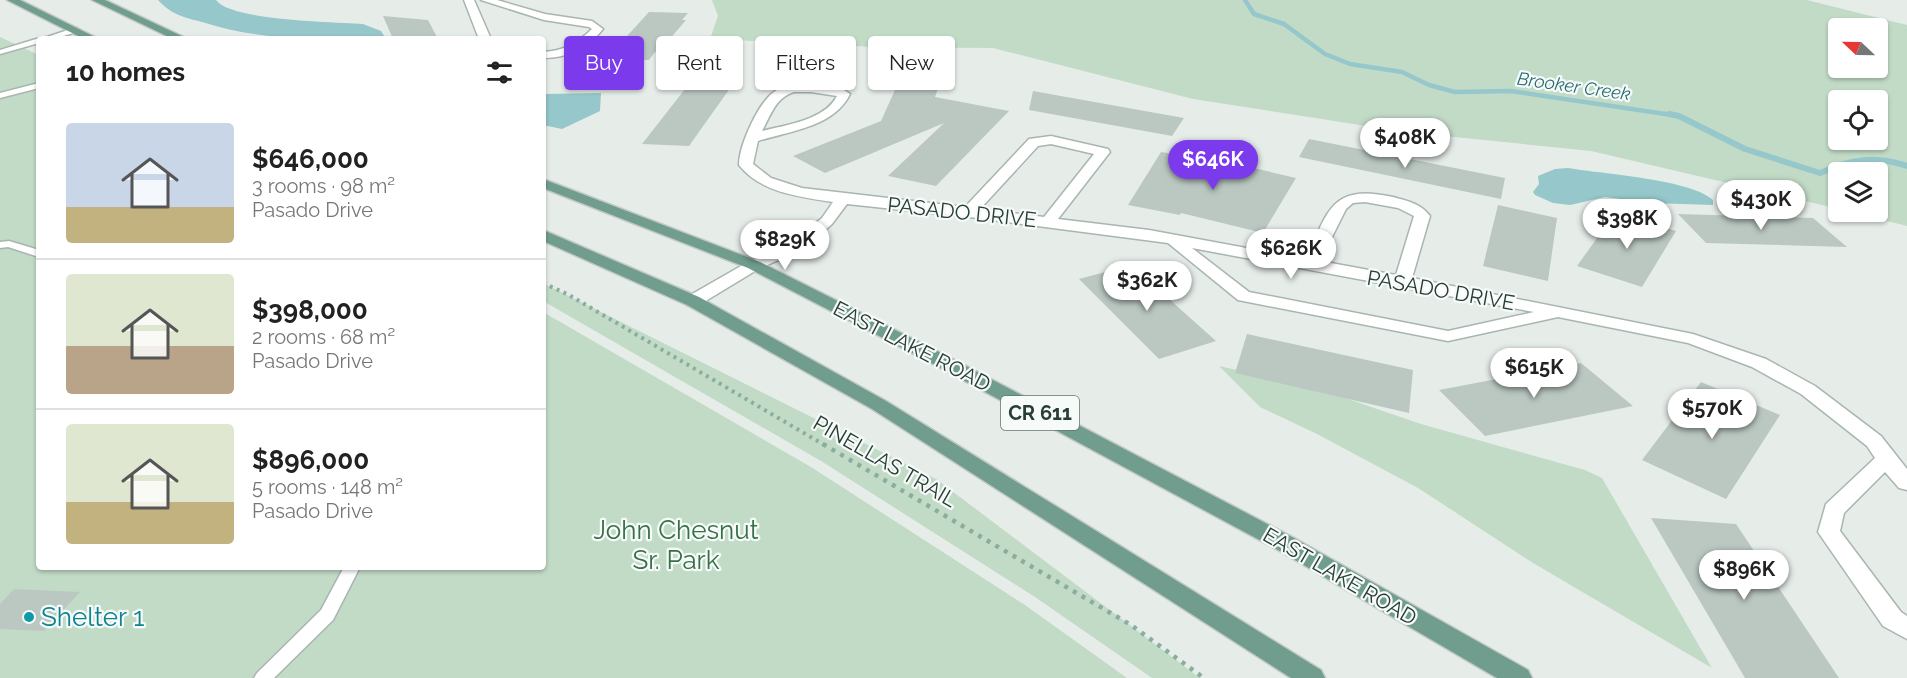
<!DOCTYPE html>
<html lang="en">
<head>
<meta charset="utf-8">
<style>
	body { margin:0; font-family:Raleway,sans-serif; background:#f2f2f2; color:#222; height:100vh; display:flex; flex-direction:column; font-size:22px; white-space:nowrap }
	* { box-sizing:border-box; margin:0 }
	p { font-size:20px; color:#767676 }
	.icon { flex:none; width:33px; height:33px; fill:none; stroke:currentColor; stroke-width:2; stroke-linecap:round; stroke-linejoin:round }
	.map { position:relative; flex:1; overflow:hidden }
	.drawer { position:absolute; left:36px; top:36px; width:510px; height:534px; display:flex; flex-direction:column; background:#fff; border-radius:6px; box-shadow:0 2px 4px #0004 }
	.drawer>* { flex:none }
	.banner { position:absolute; left:564px; top:36px; width:570px; height:54px; display:flex; gap:12px }
	.needle { width:39px; rotate:292deg }
	.tools { position:absolute; left:1828px; top:18px; display:grid; gap:12px }
	.tools a { display:grid; place-items:center; width:60px; height:60px; border-radius:6px; background:#fff; box-shadow:0 2px 4px #0004; font-size:30px }
	.price { position:absolute; translate:-50% -51px; padding:0 14px; border-radius:21px; background:#fff; color:#222; font-size:20px; line-height:39px; filter:drop-shadow(0 2px 3px #0008) }
	.price::after { content:''; position:absolute; left:50%; top:36px; width:18px; height:14px; margin-left:-9px; background:inherit; clip-path:polygon(0 0,100% 0,50% 100%) }
	.price.active { background:#7c3aed; color:#fff }
	ul { padding:0; list-style:none }
	li { display:flex; align-items:center; gap:18px; height:150px; padding:0 30px }
	li+li { border-top:2px solid #e0e0e0 }
	li span { display:grid; place-items:center; flex:none; width:168px; height:120px; border-radius:6px; color:#555 }
	li>.icon { margin-inline-start:auto }
	span .icon { width:72px; height:72px; fill:#fffc; stroke-width:1 }
	li b { font-size:26px }
	h2 { display:flex; justify-content:space-between; align-items:center; height:72px; padding:0 30px; font-size:26px }
	.chip { padding:0 21px; border-radius:6px; background:#fff; box-shadow:0 2px 4px #0004; font-size:21px; line-height:54px }
	.chip.active { background:#7c3aed; color:#fff }
	.map>svg:first-child { display:block }
</style>
</head>
<body>
<div class="map">
<svg width="1907" height="678" viewBox="0 0 1907 678">
	<rect width="100%" height="100%" fill="#e6ede9"/>
	<path fill="#c2dbc7" fill-rule="evenodd" d="M712 0H1807L1907 25V226L1851 212H1878V172H1839V209L1591 151 1405 132 1193 99 993 48 875 47 710 39 718 16ZM1839 28H1878V68H1839ZM1839 100H1878V140H1839Z
		M0 37 39 55V567H543V312L811 467 1025 605 1127 678H0Z
		M543 283 936 479 1200 678H1152L1035 597 821 461 543 301Z
		M1219 366 1310 386 1421 424 1585 470 1602 478 1712 668 1533 563 1418 488 1317 434 1260 407Z"/>
	<path fill="#95c7cb" d="M158 0H216C231 21 335 22 363 24L381 31 386 39C321 39 265 42 202 22 183 17 172 15 158 0Z
		M601 93 600 111 562 129 543 125V94Z
		M1568 168C1602 174 1690 179 1713 200V205L1652 203 1605 197 1570 205 1553 203 1535 195 1533 192 1539 184 1538 176 1555 169Z"/>
	<g fill="none" stroke-linecap="round" stroke-linejoin="round">
		<path stroke="#95c7cb" stroke-width="4.5" d="M1245 0 1254 14 1284 24 1325 54 1350 64 1402 72 1429 85 1455 92 1511 91 1679 116"/>
		<path stroke="#95c7cb" stroke-width="6" d="M1669 114 1679 116 1745 149 1820 173C1850 159 1876 155 1907 166"/>
	</g>
	<path fill="#bbc8c2" d="M649 12 688 13 682 20H686L658 53 655 52 649 60 606 59Z
		M383 16 428 20 438 39H393Z
		M903 72 943 74 935 97 1009 111 936 186 888 176 944 123 825 173 793 156 881 121Z
		M696 75 738 77 689 146 642 144Z
		M1033 91 1184 118 1172 136 1029 110Z
		M1309 139 1505 178 1501 199 1299 157Z
		M1161 152 1245 166 1296 178 1263 233 1181 213 1180 215 1128 205Z
		M1498 205 1557 218 1548 281 1483 266Z
		M1615 213 1676 231 1642 287 1577 266Z
		M1678 214 1813 218 1847 247 1706 243Z
		M1131 265 1216 341 1159 359 1079 279Z
		M1247 334 1413 370 1409 413 1235 373Z
		M1581 363 1633 406 1485 436 1439 390Z
		M1701 382 1780 415 1726 499 1642 460Z
		M1651 518 1736 524 1839 678H1745Z
		M14 589 80 592 44 631 0 629V604Z"/>
	<g fill="none" stroke-linecap="round" stroke-linejoin="round">
		<g stroke="#a9b5af" stroke-width="3">
			<path id="service" d="M74 28H77V32L53 39H41Z
				M36 39H40L39 43 0 54V50Z
				M39 83V88L0 98V93Z
				M9 241 39 250V257L8 247 0 248V242Z
				M344 567H360L333 620 274 678H254L257 673 321 610Z"/>
		</g>
		<g stroke="#a9b5af" stroke-width="3">
			<path id="minor" d="M464 0H474L491 39H479Z
				M481 0H497L545 14 592 21 603 29C587 49 568 58 543 58V52C564 51 577 43 592 29L589 27 544 20Z
				M811 84 844 90 850 94C834 127 790 131 758 141L753 164 771 178 802 188 965 207 1029 139 1051 136 1108 149 1110 152 1058 219 1149 230 1306 259C1328 211 1331 183 1393 197 1407 201 1420 203 1430 216L1412 278 1693 334 1766 359 1815 386 1881 436 1907 469V490L1899 488 1885 472 1844 513 1840 531 1901 612 1907 616V639L1883 626 1818 532 1826 504 1875 458 1867 446 1801 394 1752 367 1688 343 1558 317 1448 341 1238 300 1168 243 969 217 847 204 832 224 802 250 760 268 699 305H687L684 301 687 297 748 262 790 244 822 218 833 202C801 197 761 193 739 165 739 146 758 103 774 92 784 84 799 84 811 84ZM794 92H811L837 96C825 120 786 125 762 131 771 115 775 98 794 92ZM1051 144 1094 154 1044 217 980 209 1038 146ZM1365 202 1398 208 1414 216 1396 275 1320 261 1346 209 1353 203ZM1192 248 1534 312 1448 331 1249 292Z"/>
		</g>
		<g stroke="#c3c9c6" stroke-width="3">
			<path id="primary" d="M7 0H20L99 39H84Z
				M92 0H105L188 39H173Z
				M543 179 760 262 949 357 1294 538 1528 670 1532 678H1497L1278 550 935 365 748 268 543 188Z
				M543 230 699 297 886 401 1321 670 1325 678H1291L872 409 687 305 543 241Z"/>
		</g>
		<path stroke="#8aad9f" stroke-width="4" stroke-dasharray="3 4.5" stroke-linecap="butt" d="M543 283 569 295 826 446"/>
		<path stroke="#8aad9f" stroke-width="4.5" stroke-dasharray="4 6" stroke-linecap="butt" d="M823 444 1131 625 1204 678"/>
		<use href="#service" fill="#fff" fill-rule="evenodd"/>
		<use href="#minor" fill="#fff" fill-rule="evenodd"/>
		<use href="#primary" fill="#709d8e" fill-rule="evenodd"/>
	</g>
	<circle fill="#0f9aa8" stroke="#f6faf8" stroke-width="2" cx="29" cy="617" r="6"/>
	<g text-anchor="middle" dominant-baseline="central" stroke-width="4.5" stroke-linejoin="round" paint-order="stroke">
		<g font-size="18" font-style="italic" fill="#276c73" stroke="#f6faf8">
			<text transform="translate(1574 86) rotate(8)">Brooker Creek</text>
		</g>
		<rect fill="#f6faf8" stroke="#657670" stroke-width="1.5" x="1001" y="396" width="78" height="34" rx="4.5"/>
		<g font-size="20" font-weight="bold" fill="#273d35">
			<text x="1040" y="413">CR 611</text>
		</g>
		<g font-size="21" fill="#273d35" stroke="#f6faf8">
			<text transform="translate(962 212) rotate(6)">PASADO DRIVE</text>
			<text transform="translate(1441 290) rotate(10)">PASADO DRIVE</text>
			<text transform="translate(912 346) rotate(27)">EAST LAKE ROAD</text>
			<text transform="translate(885 461) rotate(30)">PINELLAS TRAIL</text>
			<text transform="translate(1340 576) rotate(30)">EAST LAKE ROAD</text>
		</g>
		<g font-size="26" fill="#367047" stroke="#f6faf8">
			<text x="676" y="530">John Chesnut<tspan x="676" dy="30">Sr. Park</tspan></text>
		</g>
		<g font-size="26" fill="#0d838f" stroke="#f6faf8" text-anchor="start">
			<text x="41" y="617">Shelter 1</text>
		</g>
	</g>
</svg>
<div class="tools">
<a><svg class="needle" viewBox="-14 -14 28 28"><path d="M0-13l5 13h-10z" fill="#e53935"/><path d="M0 13l5-13h-10z" fill="#767676"/></svg></a>
<a><svg class="icon" aria-label="locate" viewBox="0 0 24 24"><circle cx="12" cy="12" r="6"/><path d="M12 2v4M12 18v4M2 12h4M18 12h4"/></svg></a>
<a><svg class="icon" aria-label="layers" viewBox="0 0 24 24"><path d="M12 4l9 5-9 5-9-5zM3 14l9 5 9-5"/></svg></a>
</div>
<b class="price" style="left:1405px;top:169px">$408K</b>
<b class="price active" style="left:1213px;top:191px">$646K</b>
<b class="price" style="left:1761px;top:231px">$430K</b>
<b class="price" style="left:1627px;top:250px">$398K</b>
<b class="price" style="left:785px;top:271px">$829K</b>
<b class="price" style="left:1291px;top:280px">$626K</b>
<b class="price" style="left:1147px;top:312px">$362K</b>
<b class="price" style="left:1534px;top:399px">$615K</b>
<b class="price" style="left:1712px;top:440px">$570K</b>
<b class="price" style="left:1744px;top:601px">$896K</b>
<div class="banner">
<a class="chip active">Buy</a>
<a class="chip">Rent</a>
<a class="chip">Filters</a>
<a class="chip">New</a>
</div>
<section class="drawer">
<h2>10 homes<svg class="icon" aria-label="filters" viewBox="0 0 24 24"><path d="M4 7h16M4 17h16"/><circle cx="9" cy="7" r="2"/><circle cx="15" cy="17" r="2"/></svg></h2>
<ul>
<li><span style="background:linear-gradient(#c9d6e8 70%,#c2b280 0)"><svg class="icon" aria-label="home" viewBox="0 0 24 24"><path d="M3 11l9-7 9 7M6 9v11h12V9"/></svg></span><div><b>$646,000</b><p>3 rooms · 98 m²</p><p>Pasado Drive</p></div></li>
<li><span style="background:linear-gradient(#dfe7d0 60%,#b9a48a 0)"><svg class="icon" aria-label="home" viewBox="0 0 24 24"><path d="M3 11l9-7 9 7M6 9v11h12V9"/></svg></span><div><b>$398,000</b><p>2 rooms · 68 m²</p><p>Pasado Drive</p></div></li>
<li><span style="background:linear-gradient(#dfe7d0 65%,#c2b280 0)"><svg class="icon" aria-label="home" viewBox="0 0 24 24"><path d="M3 11l9-7 9 7M6 9v11h12V9"/></svg></span><div><b>$896,000</b><p>5 rooms · 148 m²</p><p>Pasado Drive</p></div></li>
</ul>
</section>
</div>
</body>
</html>
